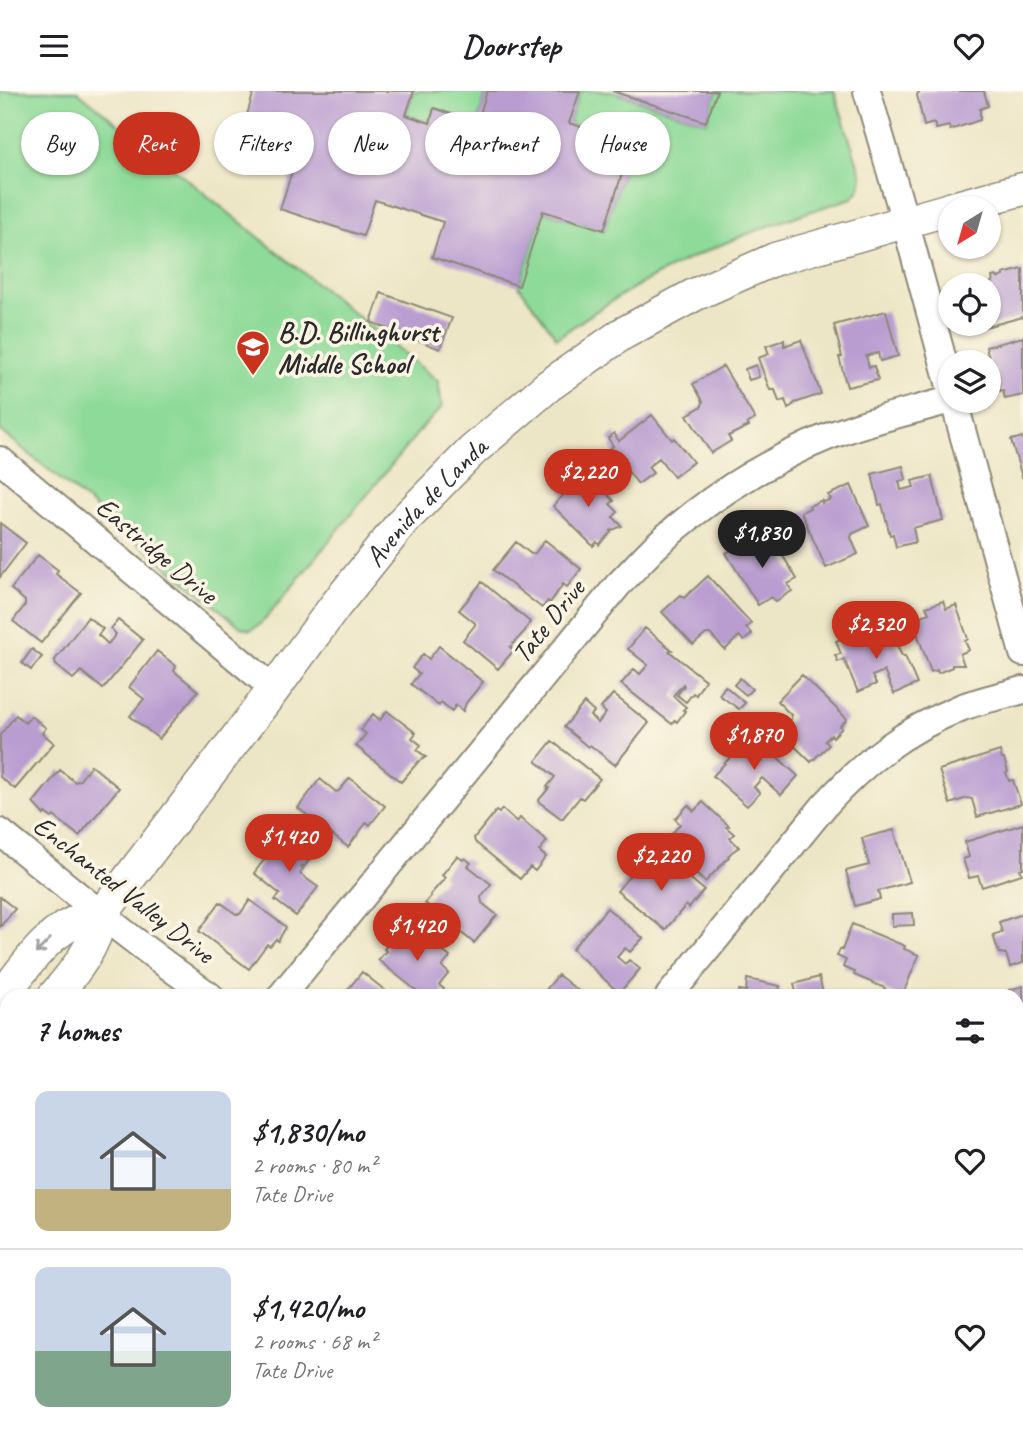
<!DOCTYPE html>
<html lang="en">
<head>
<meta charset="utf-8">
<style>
	body { margin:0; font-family:Caveat,sans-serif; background:#f6f6f6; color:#202124; height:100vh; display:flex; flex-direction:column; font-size:26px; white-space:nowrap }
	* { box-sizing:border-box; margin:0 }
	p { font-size:23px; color:#757577 }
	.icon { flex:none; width:38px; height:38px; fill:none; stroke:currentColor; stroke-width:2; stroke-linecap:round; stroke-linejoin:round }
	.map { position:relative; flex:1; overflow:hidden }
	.sheet { position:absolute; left:0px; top:898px; width:1024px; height:450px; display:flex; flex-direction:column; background:#fff; border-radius:21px 21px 0 0; box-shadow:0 2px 5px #0004 }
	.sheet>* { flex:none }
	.hud { position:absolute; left:21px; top:21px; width:982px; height:63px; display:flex; gap:14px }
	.needle { width:46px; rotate:217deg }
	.fabs { position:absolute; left:938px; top:105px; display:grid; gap:14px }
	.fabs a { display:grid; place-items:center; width:63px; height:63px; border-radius:50%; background:#fff; box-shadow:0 2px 5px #0004; font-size:35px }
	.price { position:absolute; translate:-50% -60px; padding:0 16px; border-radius:24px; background:#c8321e; color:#fff; font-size:23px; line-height:46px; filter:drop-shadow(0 2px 4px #0008) }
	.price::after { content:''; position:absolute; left:50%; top:42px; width:21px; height:16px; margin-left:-10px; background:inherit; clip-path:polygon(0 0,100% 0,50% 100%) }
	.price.on { background:#222; color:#fff }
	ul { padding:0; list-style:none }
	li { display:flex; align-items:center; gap:21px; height:175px; padding:0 35px }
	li+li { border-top:2px solid #e0e0e0 }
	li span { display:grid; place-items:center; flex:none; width:196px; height:140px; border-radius:14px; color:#555 }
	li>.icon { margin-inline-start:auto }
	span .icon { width:84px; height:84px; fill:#fffc; stroke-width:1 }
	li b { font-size:30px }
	h2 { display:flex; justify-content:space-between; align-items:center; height:84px; padding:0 35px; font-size:30px }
	.pill { padding:0 24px; border-radius:32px; background:#fff; box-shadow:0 2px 5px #0004; font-size:24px; line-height:63px }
	.pill.on { background:#c8321e; color:#fff }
	header { display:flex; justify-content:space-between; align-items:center; height:91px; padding:0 35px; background:#fff; font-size:32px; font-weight:800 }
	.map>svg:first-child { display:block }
</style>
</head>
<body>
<header><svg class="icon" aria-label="menu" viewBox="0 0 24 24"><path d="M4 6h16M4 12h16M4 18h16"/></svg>Doorstep<svg class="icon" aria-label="heart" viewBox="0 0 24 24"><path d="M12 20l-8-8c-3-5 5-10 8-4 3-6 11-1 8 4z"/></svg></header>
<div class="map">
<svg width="1023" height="1346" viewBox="0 0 1023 1346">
	<rect width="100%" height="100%" fill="#fcf5e5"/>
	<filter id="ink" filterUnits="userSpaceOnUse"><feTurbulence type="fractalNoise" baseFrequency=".0143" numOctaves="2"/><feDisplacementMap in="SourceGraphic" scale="14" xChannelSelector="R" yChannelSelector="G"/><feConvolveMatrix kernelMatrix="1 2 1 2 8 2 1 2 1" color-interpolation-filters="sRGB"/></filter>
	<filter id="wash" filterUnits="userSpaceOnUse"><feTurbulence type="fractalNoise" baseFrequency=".00686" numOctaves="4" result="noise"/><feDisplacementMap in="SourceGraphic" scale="28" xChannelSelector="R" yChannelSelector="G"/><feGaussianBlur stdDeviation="1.57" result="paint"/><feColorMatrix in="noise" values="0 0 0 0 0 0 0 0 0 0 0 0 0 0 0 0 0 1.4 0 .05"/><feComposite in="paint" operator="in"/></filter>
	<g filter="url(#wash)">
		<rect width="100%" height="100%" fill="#ede6c6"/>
		<path fill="#8eda98" stroke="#5c8262" stroke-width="2" d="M0 0H77L438 290 442 316 421 338 267 526 259 534 250 539 241 536 0 339Z
			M414 0H487L473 46 449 38 453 24 434 18 430 32 406 24Z
			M580 0H610L706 31 717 0H834L862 86C861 96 859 101 852 107 785 128 719 151 657 184 622 202 589 224 557 247L519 195 543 120 604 139 632 52 569 32Z"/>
		<g id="blocks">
			<path fill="#b99dd1" d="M254 0H414L406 24 430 32 434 17 437 18 454 24 449 38 473 46 487 0H580L569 32 632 52 604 139 543 120 519 195 432 166 443 131 375 109 363 145 280 118 304 43 247 24Z
				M612 0H717L706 31Z
				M922 0H984L988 15 980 18V29L950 39 949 35 936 38 934 32 924 35 917 4 918 2Z
				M1023 178V226L985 236 980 235V233H989V192L993 191 992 186 996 185 998 187 1004 185 1003 183Z
				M381 202 452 227 440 258 371 231Z
				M886 220 898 265 880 270 878 262 866 265 869 276 874 275 878 289 847 296 839 266H842L834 234Z
				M1023 246V304L1005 308 1003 299 1000 300 996 278 992 280 986 256Z
				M784 249V255L801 249 821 303 795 312 788 318 785 309 779 311 775 299H770L758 267 769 263 766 255Z
				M756 274 759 286 749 289 745 278Z
				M723 275 755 328 747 333 749 335 728 345 731 350 711 362 687 324 702 315 703 310 693 293Z
				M652 324 672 349 674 347 693 371 674 386 659 367 648 376 653 382 638 393 610 357 613 355 608 347 614 342 619 350Z
				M1023 346V386H1022L1011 349Z
				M903 375 906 389 899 390 901 399 914 396 912 390 932 385 943 429 913 437 916 451 896 456 893 443 890 444 882 413 879 414 872 383Z
				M589 384 614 410 610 413 618 421 613 426 622 435 610 440 611 441 599 454 597 451 593 455 553 415 564 403 562 398 575 385 581 391Z
				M851 394 869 435 852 443 851 447 858 463 826 477 801 421 810 417 809 415 822 409V412L831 408 828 404Z
				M0 432 26 452 0 486Z
				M756 444 761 452 767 448 774 459 778 457 797 488 788 493 792 500 776 510 771 506 758 514 726 462Z
				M545 449 581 478 567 496 563 493 550 512 548 510 542 517 493 479 516 451 531 463 535 462Z
				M38 464 58 479 56 483 81 502 41 552 13 530 25 514V510L11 498Z
				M708 485 751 532 746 537 752 543 744 550 739 545 725 559 710 543H706L693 554 662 521 681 504 684 507Z
				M482 491 530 531 525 540 510 556 514 559 498 578 463 549 475 534V532L459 519Z
				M943 510 946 518 956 514 968 548 965 550 969 559 960 563 964 574H952V576L938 582 937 579 931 581 912 528 929 522 926 516Z
				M88 526 103 538 98 544 108 553 116 543 111 538 118 529 143 549 103 598 81 580 73 588 56 574 55 569Z
				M889 536 902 565H905L917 593 894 603 884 580 872 585 876 593 858 601 844 568 838 571 835 564 841 563 836 550 857 541 861 551 870 547 869 545Z
				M645 537 672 559 669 560 705 589 696 604 693 602 686 611 677 604 684 595 683 593 673 605 686 616 683 619 685 620 677 631 675 629 672 633 621 593 634 578 640 583 648 574 628 558Z
				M439 555 483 591 466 612 463 620 456 614 452 620 441 611 439 615 411 593 419 583 412 577 423 563 429 568Z
				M32 558 42 566 31 579 22 572Z
				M157 560 176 575 174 580 198 600 159 648 130 625 144 608 129 596Z
				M802 584 847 628 840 635 842 637 833 646 831 644 825 650 829 654 811 671 779 640 791 628V624L777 610Z
				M740 587 752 598 746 604 734 594Z
				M725 595 745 612 739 618 719 604Z
				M613 603 649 632 615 674 590 654 588 656 564 636 584 612 594 621 590 625 598 632 606 622 601 617Z
				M387 620 416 642 412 647 421 654 417 659 426 666 418 671 401 691 356 655 366 643 361 639 373 623 380 629Z
				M16 624 25 632 31 625 46 637 42 642 54 652 15 698 0 686V644Z
				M750 645 774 666 776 665 798 685 781 704 762 687 754 696 760 702 747 715 713 685Z
				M552 650 600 688 583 708 580 706 562 728 538 710 549 697 547 696 555 686 536 670Z
				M1000 660 1002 668H1004L1008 681 1006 682 1009 690 1013 689 1021 713 977 726 972 708 967 707 950 713 939 679Z
				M91 674 119 697 79 745 54 725 52 727 45 722 44 724 33 712 60 679 75 691 80 689Z
				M350 687 385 715 370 734 367 731 348 756 298 717 320 688 336 701 339 700Z
				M703 711 729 735 726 736 734 743 730 747 739 756 732 761 728 765 729 766 705 791 694 781 701 771 670 745 680 733 675 728 688 714 694 720Z
				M502 718 517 731 520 727 547 750 539 760 546 766 535 780 530 776 520 788 475 751 474 747 496 720 499 722Z
				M1023 733V777L1020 778 1022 783 982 796 978 785 969 787 963 768 969 766 965 751Z
				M894 739 910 791 878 800 880 808 855 815 846 780 869 774 862 747Z
				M289 741 313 759 310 763 312 765 304 776 302 774 300 776 303 778 300 783 318 796 296 825 275 809 280 803 254 782 271 760 273 762Z
				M457 765 463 769 465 767 471 772 468 775 491 793 481 806 482 812 497 824 474 852 425 812 431 805 430 804 445 787 442 784Z
				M670 771 704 799 689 817 686 814 665 839 617 800 639 773 654 785 659 784Z
				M0 806 15 818 0 836Z
				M250 809 286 836 278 850 276 848 270 855 267 853 249 878 199 840 220 811 236 823H240Z
				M607 817 643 847 630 861 625 857 617 866 625 873 629 869 640 878 619 902 572 858Z
				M913 822 914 834 892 835V823Z
				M1023 823V872L1010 876 1006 863 999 862 993 844 1002 841 999 831Z
				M852 833 905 855 904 858 919 864 902 905H897L884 899 885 897 854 884 855 881 843 876 846 869 837 865 840 858 842 859Z
				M409 840 419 848 422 845 450 866 442 876 449 882 439 894 444 898 439 905H423L378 869 386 860 384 858 397 843 403 848Z
				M362 881 392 905H351L346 901Z
				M558 884 585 905H541Z
				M819 886 824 905H797L794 893Z
				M747 888 780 895 779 905H738L739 899 746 900Z
				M1023 895V929L1020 923 1017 924V905H1011L1009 899Z
				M1017 1081H1023V1141H1017Z
				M0 1162 7 1181V1197L0 1200Z
				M80 1340H135V1346H81Z
				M145 1340H187L188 1346H145Z
				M233 1340H257L258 1346H233Z
				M278 1340H320V1346H277Z
				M352 1340H398L396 1346H351Z"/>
		</g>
	</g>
	<g filter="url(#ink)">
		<use href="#blocks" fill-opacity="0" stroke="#8c8878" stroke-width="2"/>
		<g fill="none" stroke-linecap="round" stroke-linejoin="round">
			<g stroke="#8c8878" stroke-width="30">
				<path id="minor" d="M867 0 905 130 950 295
					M954 310 1023 562
					M0 369 274 598
					M0 741C69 797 136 854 210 905
					M281 905 618 494C632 480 645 465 659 452 716 400 785 359 857 335 888 325 919 318 950 309
					M669 905 824 715C865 670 903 640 960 617 980 609 1002 605 1023 599
					M1017 1182H1023
					M0 1340 7 1317"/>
			</g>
			<g stroke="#8c8878" stroke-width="35">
				<g id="tertiary">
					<path d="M953 117 1023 98"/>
					<path id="s1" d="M54 905C75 881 95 856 101 824L274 598 335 515 405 428 472 360 548 295 622 243 694 204 775 168 950 118"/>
					<path d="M0 908C24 878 47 839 85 827 90 825 96 825 101 824"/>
				</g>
			</g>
			<g stroke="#8c8878" stroke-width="40">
				<path id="secondary" d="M0 955 7 961
					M0 1018 7 1024
					M707 1340 733 1346"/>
			</g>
			<use href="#minor" stroke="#fff" stroke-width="26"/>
			<use href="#tertiary" stroke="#fff" stroke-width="32"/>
			<use href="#secondary" stroke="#fce5c4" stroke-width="37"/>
		</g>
		<defs><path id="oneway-shaft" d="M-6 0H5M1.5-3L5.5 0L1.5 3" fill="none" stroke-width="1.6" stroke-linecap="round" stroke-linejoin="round" transform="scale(1.75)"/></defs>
		<use stroke="#a0a0a0" href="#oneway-shaft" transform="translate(43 855) rotate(134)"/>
	</g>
	<defs>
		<g id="school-pin" transform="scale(1.75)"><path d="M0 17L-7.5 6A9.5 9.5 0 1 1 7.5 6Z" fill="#c8321e" stroke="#fcf5e5"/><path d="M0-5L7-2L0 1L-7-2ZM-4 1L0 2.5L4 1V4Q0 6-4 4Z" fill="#fff"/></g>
	</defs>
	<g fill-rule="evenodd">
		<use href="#school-pin" x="253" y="256"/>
	</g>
	<g text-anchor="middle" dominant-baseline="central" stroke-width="7" stroke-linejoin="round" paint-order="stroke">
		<g font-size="28" font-weight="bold" fill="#2b2b2b" stroke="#fcf5e5" text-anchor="start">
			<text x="278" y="240">B.D. Billinghurst<tspan x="278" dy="32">Middle School</tspan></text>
		</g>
		<g font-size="28" fill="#2b2b2b" stroke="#fcf5e5">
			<text stroke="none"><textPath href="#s1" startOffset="621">Avenida de Landa</textPath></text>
			<text transform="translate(157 459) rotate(40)">Eastridge Drive</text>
			<text transform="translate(548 530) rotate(-51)">Tate Drive</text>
			<text transform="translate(124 798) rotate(38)">Enchanted Valley Drive</text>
		</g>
	</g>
</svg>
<div class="fabs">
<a><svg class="needle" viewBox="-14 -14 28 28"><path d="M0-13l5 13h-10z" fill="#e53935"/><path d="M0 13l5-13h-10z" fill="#757577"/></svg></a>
<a><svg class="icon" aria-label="locate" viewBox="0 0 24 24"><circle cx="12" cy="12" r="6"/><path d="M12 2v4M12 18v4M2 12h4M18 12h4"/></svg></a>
<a><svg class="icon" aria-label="layers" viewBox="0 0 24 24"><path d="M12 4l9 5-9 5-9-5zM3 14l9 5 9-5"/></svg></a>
</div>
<b class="price" style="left:588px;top:418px">$2,220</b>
<b class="price on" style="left:762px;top:479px">$1,830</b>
<b class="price" style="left:876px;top:570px">$2,320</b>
<b class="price" style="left:754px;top:681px">$1,870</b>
<b class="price" style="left:289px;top:783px">$1,420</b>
<b class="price" style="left:661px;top:802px">$2,220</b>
<b class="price" style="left:417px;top:872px">$1,420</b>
<div class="hud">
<a class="pill">Buy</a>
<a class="pill on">Rent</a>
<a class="pill">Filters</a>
<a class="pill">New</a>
<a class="pill">Apartment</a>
<a class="pill">House</a>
</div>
<section class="sheet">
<h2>7 homes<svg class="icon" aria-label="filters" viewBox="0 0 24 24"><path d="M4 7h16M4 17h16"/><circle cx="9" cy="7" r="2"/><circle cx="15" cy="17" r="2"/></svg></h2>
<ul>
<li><span style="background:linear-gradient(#c9d6e8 70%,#c2b280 0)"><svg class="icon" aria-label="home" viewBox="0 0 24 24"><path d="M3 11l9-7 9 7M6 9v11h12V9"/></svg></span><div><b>$1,830/mo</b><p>2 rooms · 80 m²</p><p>Tate Drive</p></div><svg class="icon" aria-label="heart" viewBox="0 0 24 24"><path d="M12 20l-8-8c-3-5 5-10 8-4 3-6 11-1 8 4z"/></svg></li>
<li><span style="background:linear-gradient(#c9d6e8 60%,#7fa58c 0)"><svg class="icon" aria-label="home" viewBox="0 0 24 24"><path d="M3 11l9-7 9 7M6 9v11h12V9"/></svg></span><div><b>$1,420/mo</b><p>2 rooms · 68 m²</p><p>Tate Drive</p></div><svg class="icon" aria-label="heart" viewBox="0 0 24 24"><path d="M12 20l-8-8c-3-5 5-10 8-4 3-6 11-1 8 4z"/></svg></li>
</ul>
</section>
</div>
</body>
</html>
